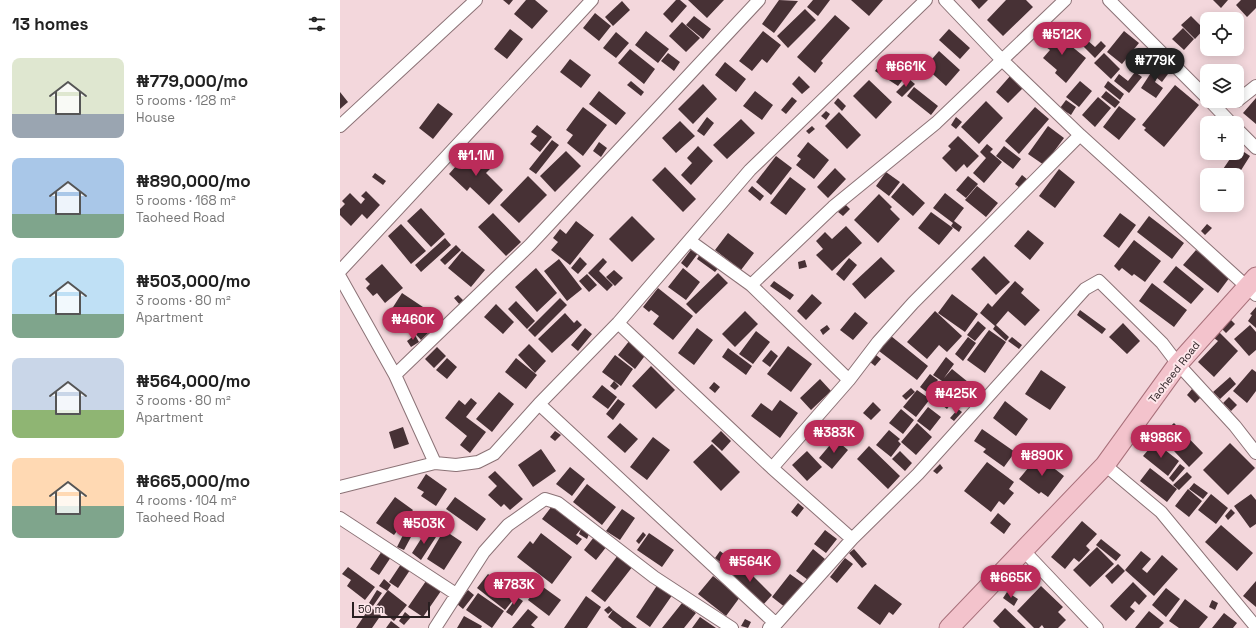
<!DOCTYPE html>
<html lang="en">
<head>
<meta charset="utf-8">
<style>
	body { margin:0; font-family:"Space Grotesk",sans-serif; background:#f6f6f6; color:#222; height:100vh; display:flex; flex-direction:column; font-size:15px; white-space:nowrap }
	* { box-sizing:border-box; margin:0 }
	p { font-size:13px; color:#767676 }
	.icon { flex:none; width:22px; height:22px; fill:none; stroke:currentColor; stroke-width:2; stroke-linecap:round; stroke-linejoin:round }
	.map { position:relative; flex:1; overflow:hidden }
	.details { display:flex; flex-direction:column; background:#fff; width:340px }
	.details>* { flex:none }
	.tools { position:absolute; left:860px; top:12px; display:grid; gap:8px }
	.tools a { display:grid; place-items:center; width:44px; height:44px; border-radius:8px; background:#fff; box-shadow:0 2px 10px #0003; font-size:20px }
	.scale { position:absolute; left:12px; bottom:10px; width:78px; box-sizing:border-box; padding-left:4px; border:2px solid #291f21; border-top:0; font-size:11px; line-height:14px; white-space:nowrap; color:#291f21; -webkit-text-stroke:3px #fde6ea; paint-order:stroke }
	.price { position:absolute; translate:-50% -34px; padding:0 9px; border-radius:14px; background:#bb2c5a; color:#fff; font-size:13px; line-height:26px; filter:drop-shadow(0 1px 2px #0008) }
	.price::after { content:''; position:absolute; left:50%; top:24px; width:12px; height:9px; margin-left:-6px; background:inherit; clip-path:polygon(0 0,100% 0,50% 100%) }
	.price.on { background:#222; color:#fff }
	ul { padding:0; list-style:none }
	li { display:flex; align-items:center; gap:12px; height:100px; padding:0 12px }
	li span { display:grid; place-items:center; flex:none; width:112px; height:80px; border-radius:8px; color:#555 }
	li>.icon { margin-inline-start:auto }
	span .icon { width:48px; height:48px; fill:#fffc; stroke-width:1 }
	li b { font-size:17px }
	h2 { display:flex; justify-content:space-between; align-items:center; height:48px; padding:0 12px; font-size:17px }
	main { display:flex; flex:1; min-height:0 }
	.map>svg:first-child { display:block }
</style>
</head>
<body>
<main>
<section class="details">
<h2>13 homes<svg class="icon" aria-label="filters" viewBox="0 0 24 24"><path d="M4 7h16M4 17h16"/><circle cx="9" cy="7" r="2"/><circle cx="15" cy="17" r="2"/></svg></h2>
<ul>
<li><span style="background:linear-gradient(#dfe7d0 70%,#9aa5b1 0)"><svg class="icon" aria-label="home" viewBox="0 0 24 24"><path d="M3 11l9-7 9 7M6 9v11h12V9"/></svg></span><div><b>₦779,000/mo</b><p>5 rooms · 128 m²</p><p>House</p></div></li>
<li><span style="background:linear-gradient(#a9c7e8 70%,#7fa58c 0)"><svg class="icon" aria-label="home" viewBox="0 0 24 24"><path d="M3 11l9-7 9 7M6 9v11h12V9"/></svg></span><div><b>₦890,000/mo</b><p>5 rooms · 168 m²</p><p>Taoheed Road</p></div></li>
<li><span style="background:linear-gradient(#bfe0f5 70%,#7fa58c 0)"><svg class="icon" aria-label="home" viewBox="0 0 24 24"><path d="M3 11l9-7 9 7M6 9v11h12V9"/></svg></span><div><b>₦503,000/mo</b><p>3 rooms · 80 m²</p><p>Apartment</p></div></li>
<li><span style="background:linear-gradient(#c9d6e8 65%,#8fb573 0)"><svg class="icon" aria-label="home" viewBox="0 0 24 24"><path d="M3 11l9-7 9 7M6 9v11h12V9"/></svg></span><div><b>₦564,000/mo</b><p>3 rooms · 80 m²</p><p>Apartment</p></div></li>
<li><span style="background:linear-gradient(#ffd9b3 60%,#7fa58c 0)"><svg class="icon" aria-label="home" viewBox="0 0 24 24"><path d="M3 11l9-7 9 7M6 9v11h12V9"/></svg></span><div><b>₦665,000/mo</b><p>4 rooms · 104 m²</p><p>Taoheed Road</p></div></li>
</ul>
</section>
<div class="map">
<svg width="916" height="628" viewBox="0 0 916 628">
	<rect width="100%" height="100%" fill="#f3d7dc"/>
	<path fill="#473135" d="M163 0H173L169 5Z
		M186 0H195L208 11 192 29 174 14Z
		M336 0H340L347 6 332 23 323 14Z
		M348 0H384L367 18Z
		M439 0 458 1 434 33 422 24Z
		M473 0H490L478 16 467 7Z
		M511 0H543L529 16Z
		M631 0H648L639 9Z
		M666 0H686L693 7 663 36 647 20Z
		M873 0H888L881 8Z
		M901 0H916V8L907 17 896 5Z
		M282 1 290 10 273 26 265 17Z
		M465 9 476 20 448 48 437 36Z
		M255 13 271 26 259 41 243 28Z
		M495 15 510 28 481 61 483 63 475 73 457 57Z
		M354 16 371 29 363 39 346 25Z
		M851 16 864 29 855 39 841 25Z
		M342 22 360 38 346 52 329 36Z
		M843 28 854 39 844 50 832 39Z
		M170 29 183 39 167 59 154 49Z
		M609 29 630 48 620 59 599 40Z
		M710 29 746 58 726 83 715 73 717 70 703 58 710 50 699 42Z
		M306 31 329 49 318 63 295 45Z
		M423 31 441 45 427 63 422 59 412 71 399 61Z
		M784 31 799 43 782 64 767 52Z
		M276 32 289 43 276 58 263 48Z
		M747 40 755 47 761 41 766 46 755 58 742 45Z
		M290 49 315 69 304 84 278 63Z
		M599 51 620 70 606 86 585 67Z
		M328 53 340 62 334 71 321 61Z
		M764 53 780 69 771 79 754 63Z
		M545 57 568 73 558 86 535 71Z
		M230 59 251 75 241 88 220 72Z
		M385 62 406 79 396 92 375 75Z
		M816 65 828 74 822 82 817 78 815 82 823 88 816 98 801 88Z
		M795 72 802 77 789 93 774 81 779 74 788 81Z
		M671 75 684 87 668 103 656 92Z
		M459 76 470 87 462 94 452 84Z
		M569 79 575 84 562 97 556 92Z
		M529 80 552 102 536 119 513 96Z
		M291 81 304 92 301 96 287 85Z
		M740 81 752 91 739 107 726 97Z
		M768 81 784 94 780 100 764 87Z
		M363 84 377 99 353 124 338 109Z
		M835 85 859 105 824 147 804 130 806 128 802 125Z
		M574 87 598 106 591 115 567 96Z
		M259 91 286 113 276 125 249 104Z
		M415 91 433 105 422 120 403 106Z
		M766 91 780 102 775 108 761 97Z
		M0 92 8 102 0 109Z
		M452 97 457 101 446 114 441 110Z
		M758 97 771 108 755 127 742 115Z
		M498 98 506 106 502 111 494 103Z
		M916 98V124L903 113Z
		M726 100 736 107 731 115 720 108Z
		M646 101 663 118 639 144 621 127Z
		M98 103 113 114 93 139 79 128Z
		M779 106 796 119 779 140 763 127Z
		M243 107 267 125 243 156 227 143 233 135 226 130Z
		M695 107 709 119 679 154 665 141Z
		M486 111 490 114 486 120 481 116Z
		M499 112 521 135 507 149 485 126Z
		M367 117 374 123 364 136 357 131Z
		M616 117 622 122 616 129 611 125Z
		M401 119 415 133 387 159 373 145Z
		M340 121 355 136 336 153 322 138Z
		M197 125 212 137 200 152 190 144 197 136 191 132Z
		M472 126 475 129 469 134 466 131Z
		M708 126 724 138 704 165 688 154Z
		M618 136 639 156 627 168 624 164 616 172 602 158 611 149 608 146Z
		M867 139V151L861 146Z
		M212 140 219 145 196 174 189 169Z
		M259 142 267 148 261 157 253 151Z
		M468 142 489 160 474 179 456 165 461 159 457 156Z
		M647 144 653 149 650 152 662 162 644 183 633 173 646 158 640 152Z
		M358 146 373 161 351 185 341 175 352 163 347 158Z
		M664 146 681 159 673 169 656 156Z
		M898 148 910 156 898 175H879L894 153H897Z
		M131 149 150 169 146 173 163 190 149 205 130 187 127 191 109 174Z
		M226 151 241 166 215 192 200 176Z
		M436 156 452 168 431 195 416 182Z
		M325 167 356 199 343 212 312 180Z
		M495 168 506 179 488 198 477 187Z
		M719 169 735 182 715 208 699 196Z
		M546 172 560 182 549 196 536 186Z
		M35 173 46 181 43 185 32 177Z
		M682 175 688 180 681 189 675 184Z
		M188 176 207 195 179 223 160 205Z
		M628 176 638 184 626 198 616 190Z
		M450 177 466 189 446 215 430 203Z
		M563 183 585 203 573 216 551 197Z
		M412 186 424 196 420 201 408 191Z
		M637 186 658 203 646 217 625 200Z
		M26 191 40 205 27 219 22 214 11 226 0 215V209L5 204 2 201 10 193 21 204 25 199 21 196Z
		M605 193 624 208 614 221 622 227 619 232 611 226 613 223 593 208Z
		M539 194 552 207 550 209 560 219 538 243 514 220Z
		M505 204 510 209 503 216 498 212Z
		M81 208 105 234 91 247 67 221Z
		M591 212 613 228 599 245 578 228Z
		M153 213 181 242 166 256 138 227Z
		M780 213 796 225 779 248 763 236Z
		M292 216 315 239 292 262 269 239Z
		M809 216 844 243 832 259 797 232Z
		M236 221 254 235 230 265 211 250 218 242 213 238 220 229 226 234Z
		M61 224 86 251 71 264 48 236Z
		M867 224 872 228 865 235 861 231Z
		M506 226 522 243 492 271 476 255 483 249 476 241 485 232 492 239Z
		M688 230 704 243 690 260 674 246Z
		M388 233 414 253 401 270 375 250Z
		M105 238 111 245 81 272 75 265Z
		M794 240 821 261 805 282 794 274 792 276 782 268 779 271 774 266Z
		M116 245 121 250 105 265 100 260Z
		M353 247 359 252 347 268 341 263Z
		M856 250 890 277 878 293 843 265Z
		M122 251 145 270 131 287 108 268Z
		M360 254 379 267 375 272 357 259Z
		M644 256 670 282 656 295 631 269Z
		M240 257 247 264 238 274 231 268Z
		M541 257 555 271 525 299 512 284Z
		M263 258 267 262 259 271 273 285 267 291 248 273Z
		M509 258 517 265 504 281 496 274Z
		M219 259 242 289 227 301 204 271Z
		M465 260 467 267 459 269 458 262Z
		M42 264 63 288 45 303 37 293 33 296 26 288 30 284 25 279Z
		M836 266 864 289 851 304 823 282Z
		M196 268 217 293 197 312 175 287Z
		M343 268 360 282 346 300 328 287Z
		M274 270 283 278 275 286 266 277Z
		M378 273 388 283 356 314 346 304Z
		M247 274 257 285 249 292 239 281Z
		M434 281 454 295 450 300 430 286Z
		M675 281 684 289 681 293 700 310 685 326 668 311 656 325 669 337 666 341 653 329 655 326 640 313 648 303 652 307Z
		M812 283 847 310 834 327 799 301Z
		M318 288 353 316 333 340 313 324 319 316 311 310 309 312 303 307Z
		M62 293 83 307 68 329 48 315Z
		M472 294 482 303 466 320 457 311Z
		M612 294 638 314 625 332 598 313Z
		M118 295 124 301 120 305 114 298Z
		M220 298 227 305 195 337 188 330Z
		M176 301 195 321 187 329 168 309Z
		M156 304 174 322 163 334 144 317Z
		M916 307V328L908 321 912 315 910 314Z
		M740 310 766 329 762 334 737 315Z
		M405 311 418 324 395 347 382 334Z
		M595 311 622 336 607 352 599 345 587 359 567 342Z
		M515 312 528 323 513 340 500 330Z
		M225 313 234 323 237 320 242 325 212 353 198 339Z
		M84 318 93 328 81 340 72 330Z
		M891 320 895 324 886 333 882 329Z
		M638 321 646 328 635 341 627 335Z
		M783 323 800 341 787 354 769 337Z
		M487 325 490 329 483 335 480 330Z
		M910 325 916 332V350L909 356 894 339Z
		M245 328 252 334 238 351 231 345Z
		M357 328 373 340 354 365 338 353Z
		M649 330 666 342 645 373 627 360Z
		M416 331 430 342 413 364 399 354Z
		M879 332 898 351 874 377 858 362 878 341 874 338Z
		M75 335 79 342 71 347 67 341Z
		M551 336 588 366 577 380 539 351Z
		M628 337 636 343 623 361 615 354Z
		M672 337 682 345 679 349 668 341Z
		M290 340 307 353 295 369 278 355Z
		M189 344 206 361 195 373 178 355Z
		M448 346 472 364 451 392 427 374Z
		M97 347 106 356 94 368 85 359Z
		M388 348 412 366 406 375 382 357Z
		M431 350 438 356 430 367 422 361Z
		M275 355 293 369 281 386 262 372Z
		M536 355 541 359 535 366 530 362Z
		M606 357 614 364 604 378 612 369 628 382 607 409 590 396 602 381 593 375Z
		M107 358 117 367 107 379 96 370Z
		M176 358 197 375 186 389 165 372Z
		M311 366 335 390 316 409 292 386Z
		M912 369 916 372V391L907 403 893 391Z
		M701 370 726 387 710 410 685 394Z
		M590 374 598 380 588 393 580 387Z
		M890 377 896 384 880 399 873 392Z
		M480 379 491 391 471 410 460 398Z
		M274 381 279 386 275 390 270 386Z
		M374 382 380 387 375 393 369 388Z
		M262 385 277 397 268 409 252 397Z
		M571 388 575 392 566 400 562 396Z
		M852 389 861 397 855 403 847 395Z
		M577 390 590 399 576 417 563 407Z
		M159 392 174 404 152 432 136 419Z
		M889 397 897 405 891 411 883 403Z
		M131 398 137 403 126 417 146 432 130 453 120 445 127 436 105 418 119 400 125 405Z
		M278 399 285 404 273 420 266 414Z
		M440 400 458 413 440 438 411 416 421 403 432 411Z
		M665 401 688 419 676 436 653 418Z
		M533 402 541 410 531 420 523 413Z
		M588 407 601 417 590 431 577 421Z
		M561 409 574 420 563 434 549 423Z
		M618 409 622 412 614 421 610 418Z
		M280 423 298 439 285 453 267 437Z
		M577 423 592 437 576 455 561 442Z
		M834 423 863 453 849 467 820 436Z
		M63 427 69 444 54 449 49 432Z
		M642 429 675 452 664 467 643 452 646 449 634 441Z
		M549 430 560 439 558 441 561 444 551 457 536 445Z
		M215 431 221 435 215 441 210 437Z
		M381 431 391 441 382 451 371 441Z
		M313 437 330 450 307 480 290 467Z
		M495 439 508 450 492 469 479 458Z
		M815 442 839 461 828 476 803 456Z
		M890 443 915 468 888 495 863 470Z
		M372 444 400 472 381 491 353 462Z
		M529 446 560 476 548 489 517 459Z
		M201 449 216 471 193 487 178 465Z
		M467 451 482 467 467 481 452 465Z
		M560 451 572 463 565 471 552 459Z
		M698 456 724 476 708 497 701 492 699 494 679 479Z
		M647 462 674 482 669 489 674 493 664 505 659 501 651 512 624 491Z
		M600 464 603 468 597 474 593 471Z
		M840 464 845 468 833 482 829 478Z
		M230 467 245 479 232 496 216 484Z
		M810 468 837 489 827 502 800 481Z
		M155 471 183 499 170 510 164 504 161 507 148 495 157 486 148 477Z
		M847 472 852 477 839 490 833 485Z
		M86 474 107 489 96 506 81 496 84 492 77 488Z
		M854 483 868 493 863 499 849 489Z
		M247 484 276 507 262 525 233 502Z
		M848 489 862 501 849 517 835 506Z
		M871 494 888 508 876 524 858 510Z
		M911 494 916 500V524L910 528 894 506Z
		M55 497 73 510 54 535 36 523Z
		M115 497 146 519 137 531 106 509Z
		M458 503 464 508 457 517 451 512Z
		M212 506 241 529 236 535 242 539 237 545 202 519Z
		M282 509 295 518 280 540 266 531Z
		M891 509 895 513 888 520 885 516Z
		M658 513 671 524 664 534 650 523Z
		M742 521 757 534 746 546 750 550 739 562 734 558 725 569 711 557Z
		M881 525 913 553 897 571 865 542Z
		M241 529 249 534 247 539 239 534Z
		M104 530 122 542 104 570 87 559Z
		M485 530 497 539 486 553 474 544Z
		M86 531 96 537 81 560 72 553Z
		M303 532 306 535 299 544 296 541Z
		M64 533 71 537 64 550 57 547Z
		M201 533 232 557 212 584 177 557 190 541 193 544Z
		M309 533 334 550 322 567 297 550Z
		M254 537 267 546 256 560 244 550Z
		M761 539 781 555 776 561 756 545Z
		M757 547 774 564 750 587 733 570Z
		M473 549 485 559 468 580 456 571Z
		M514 549 527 564 522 568 509 553Z
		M42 551 51 557 39 575 30 569Z
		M380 551 393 561 388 568 375 558Z
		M801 551 811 559 802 569 807 573 822 555 838 569 814 596 785 570Z
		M278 555 293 566 265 602 251 591Z
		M505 558 513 564 497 583 490 577Z
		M398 561 432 595 423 605 388 571Z
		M61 564 70 570 58 588 49 582Z
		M778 564 785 571 772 584 765 576Z
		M8 567 35 587 25 600 7 586 11 580 2 574Z
		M148 574 176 596 165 610 137 588Z
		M450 574 464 584 446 608 432 597Z
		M373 576 400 597 386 616 358 594Z
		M44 579 51 585 47 591 39 586Z
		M86 581 101 591 83 617 68 607Z
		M916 581V607L903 596Z
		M793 582 807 596 799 605 795 601 790 607 795 611 786 621 770 606Z
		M199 584 221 600 209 616 188 600Z
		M318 584 333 594 310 627 296 617Z
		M535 584 562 604 553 615 549 612 540 625 517 608Z
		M701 586 723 607 718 612 726 620 718 628H704L702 625 699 628H694L677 611Z
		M826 588 840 599 826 617 812 605Z
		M37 590 42 593 33 606 29 603Z
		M48 590 67 605 54 621 36 606Z
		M128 590 134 595 123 609 117 604Z
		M667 592 678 599 674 606 663 598Z
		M138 593 164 611 152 628 126 610Z
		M246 596 261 607 247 628H224Z
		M177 597 183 601 172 616 166 612Z
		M845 599 868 617 859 628H839L829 621Z
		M872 600 878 603 875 610 869 607Z
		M342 603 356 613 344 628H322Z
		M269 606 273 610 268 614 264 610Z
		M30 607 41 615 32 628H16Z
		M665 608 686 628H660L653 621Z
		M188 609 198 617 191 625 195 628H172Z
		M273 610 297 628H282L268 617Z
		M809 611 824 623 819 628H795Z
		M65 612 71 617 64 625 59 621Z
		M884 613 897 623 893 628H872Z
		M124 616 142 626 141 628H117Z
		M360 617 376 628H352Z
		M405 619 411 622 408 628 401 626Z
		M51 621 60 628H46Z"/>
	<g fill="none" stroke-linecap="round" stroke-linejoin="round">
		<g stroke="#8b7276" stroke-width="14">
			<path id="minor" d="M605 0 662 60 740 135 916 295
				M769 0 867 98
				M870 101 891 123
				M897 101 916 86
				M0 126 136 0
				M897 129 916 148
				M350 241 411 285 509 380
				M0 271 252 0
				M0 277 55 375 95 463 0 487
				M411 285 493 207 596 123 725 0
				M278 323 432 468 512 539
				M55 375 190 245 419 0
				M199 404 436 624
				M95 463 116 465 138 462 154 454 199 404 278 323 410 170 586 0
				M765 465 821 512 916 627
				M432 468 509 380 538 342 573 303 740 135
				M0 518 116 594
				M684 551 757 628
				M95 628 144 552 168 525 205 499 218 503 314 577 392 628
				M429 628 436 624 512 539 578 474 745 289 759 281 822 343 838 364 895 426 916 453"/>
		</g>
		<g stroke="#a7707a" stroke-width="21">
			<path id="primary" d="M609 628 765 465 838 364 916 277"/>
		</g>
		<use href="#minor" stroke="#fff" stroke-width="12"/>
		<use href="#primary" stroke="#f3c3cc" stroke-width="19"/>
	</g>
	<g text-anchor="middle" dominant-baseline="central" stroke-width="4" stroke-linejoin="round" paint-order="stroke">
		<g font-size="11" fill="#291f21" stroke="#fde6ea">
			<text transform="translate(834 372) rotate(-52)">Taoheed Road</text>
		</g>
	</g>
</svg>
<div class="tools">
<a><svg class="icon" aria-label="locate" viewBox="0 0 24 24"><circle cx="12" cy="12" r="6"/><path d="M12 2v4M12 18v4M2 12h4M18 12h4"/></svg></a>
<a><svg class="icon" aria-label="layers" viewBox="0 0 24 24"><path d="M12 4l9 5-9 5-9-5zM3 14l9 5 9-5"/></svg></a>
<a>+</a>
<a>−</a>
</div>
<div class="scale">50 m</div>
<b class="price" style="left:722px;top:56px">₦512K</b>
<b class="price on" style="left:815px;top:82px">₦779K</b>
<b class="price" style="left:566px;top:88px">₦661K</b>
<b class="price" style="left:136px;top:177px">₦1.1M</b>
<b class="price" style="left:73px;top:341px">₦460K</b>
<b class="price" style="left:616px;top:415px">₦425K</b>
<b class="price" style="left:494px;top:454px">₦383K</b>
<b class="price" style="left:821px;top:459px">₦986K</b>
<b class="price" style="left:702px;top:477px">₦890K</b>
<b class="price" style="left:84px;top:545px">₦503K</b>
<b class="price" style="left:410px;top:583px">₦564K</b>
<b class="price" style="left:671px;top:599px">₦665K</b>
<b class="price" style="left:174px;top:606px">₦783K</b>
</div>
</main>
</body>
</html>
